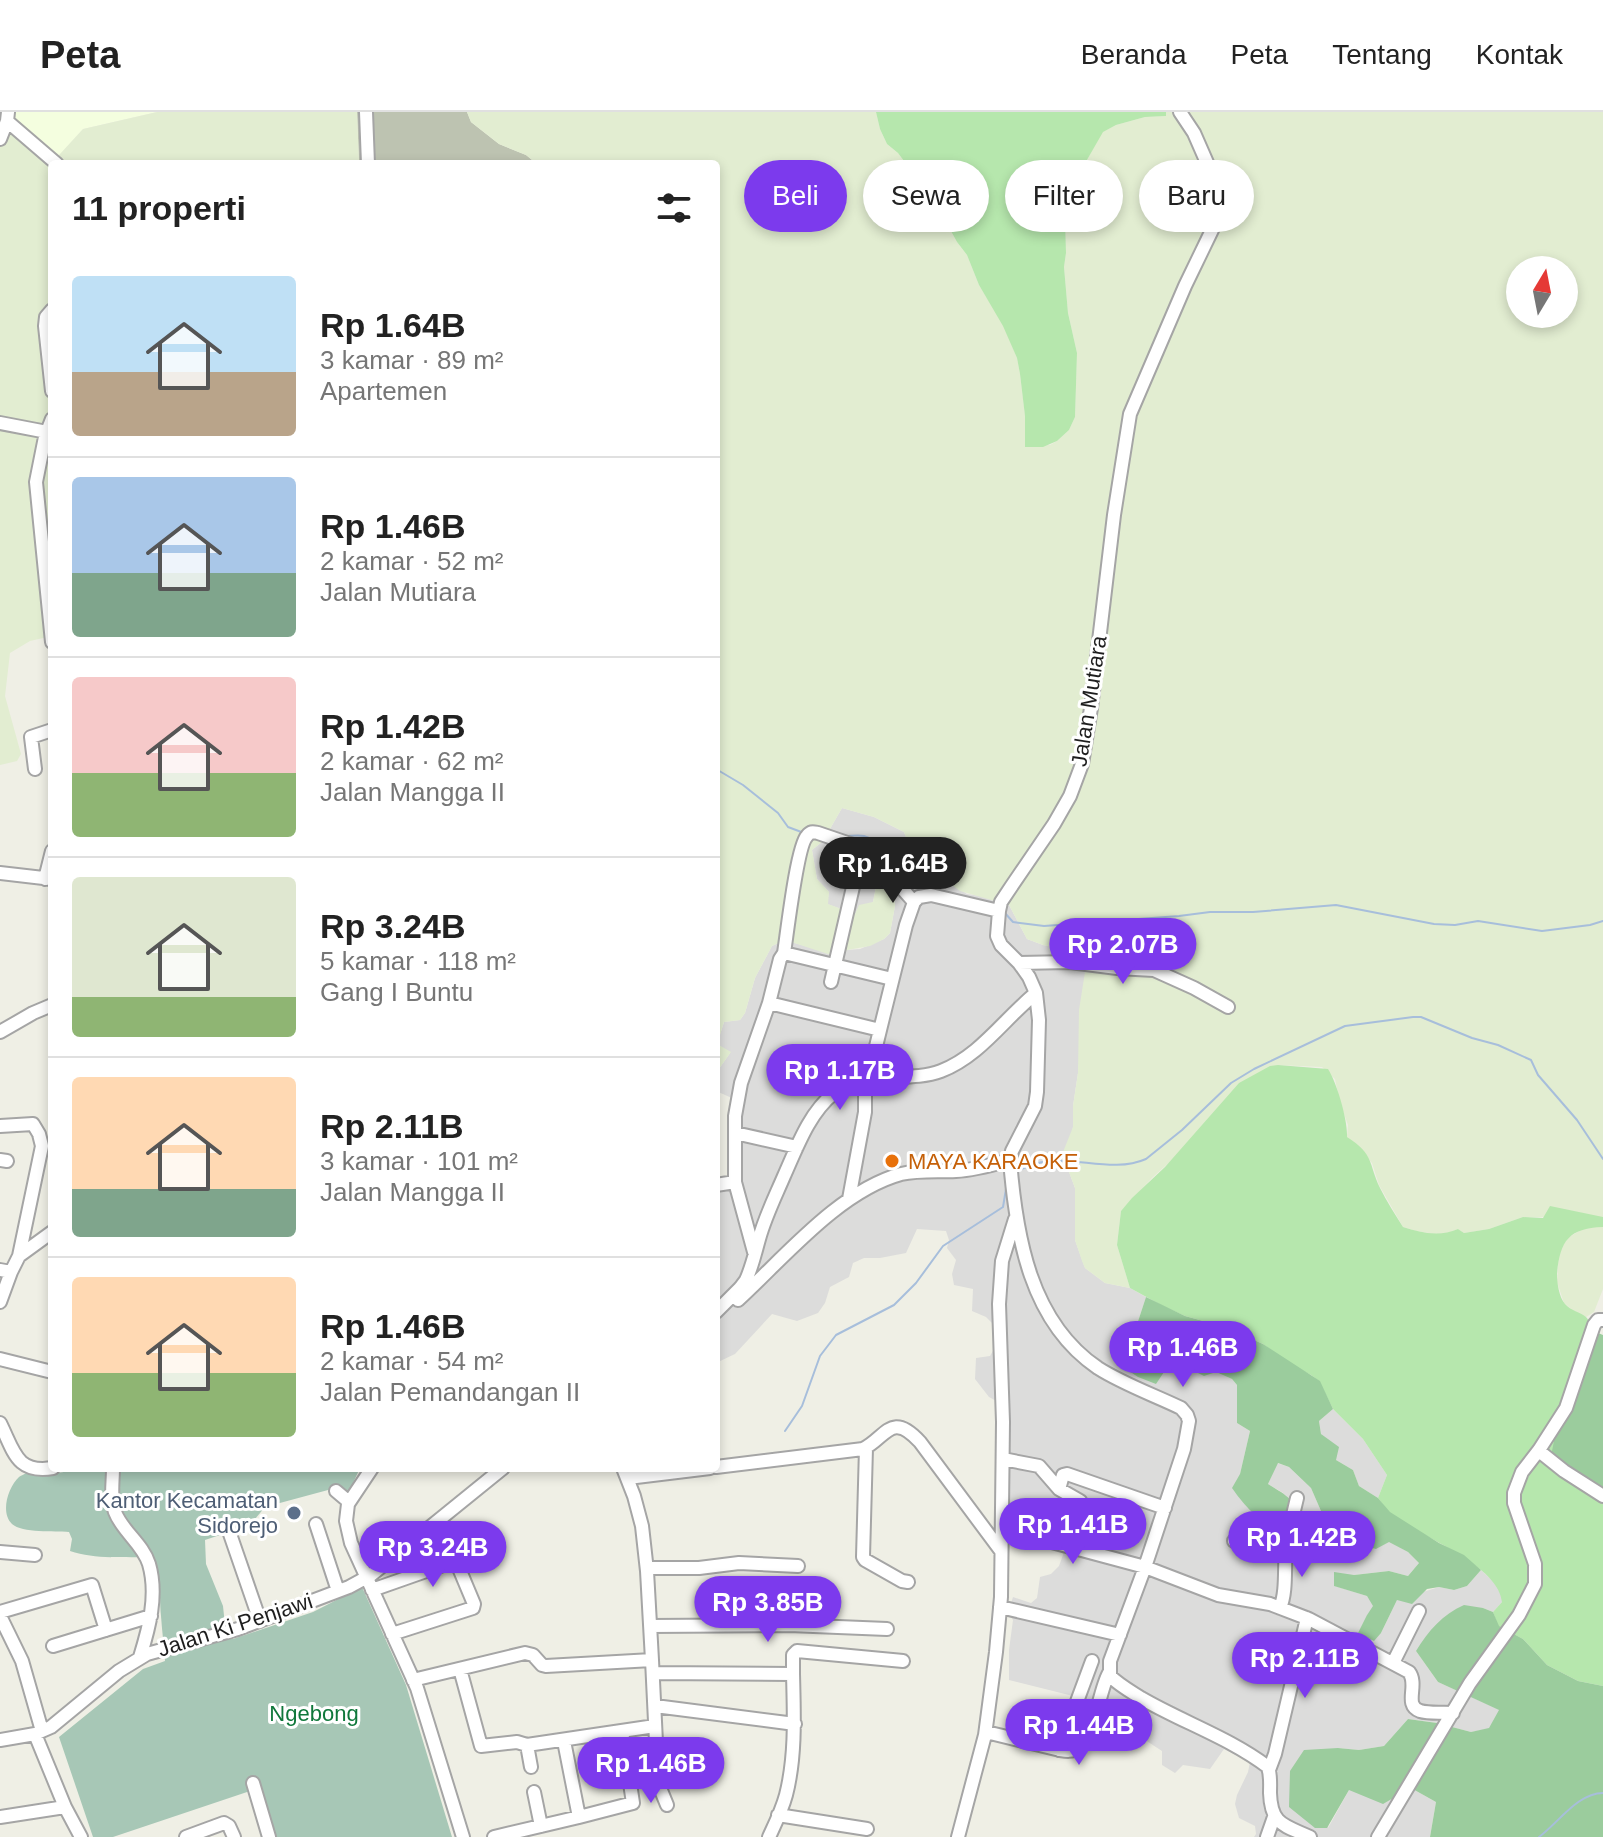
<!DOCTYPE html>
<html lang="id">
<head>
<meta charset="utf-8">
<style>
	body { margin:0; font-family:Helvetica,sans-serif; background:#f6f6f6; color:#222; height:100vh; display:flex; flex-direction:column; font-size:30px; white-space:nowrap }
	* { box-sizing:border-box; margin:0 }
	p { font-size:26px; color:#767676 }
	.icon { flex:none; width:44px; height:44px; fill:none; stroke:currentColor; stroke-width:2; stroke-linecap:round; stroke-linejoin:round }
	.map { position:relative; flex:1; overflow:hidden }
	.drawer { position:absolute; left:48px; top:48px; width:672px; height:1312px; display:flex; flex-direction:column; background:#fff; border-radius:8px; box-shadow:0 4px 12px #0003 }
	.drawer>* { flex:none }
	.top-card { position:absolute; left:744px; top:48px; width:738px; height:72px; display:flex; gap:16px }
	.needle { width:52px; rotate:10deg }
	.controls { position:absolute; left:1506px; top:144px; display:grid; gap:16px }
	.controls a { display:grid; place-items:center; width:72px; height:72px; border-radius:50%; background:#fff; box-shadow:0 4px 12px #0003; font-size:40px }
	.price { position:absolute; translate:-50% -68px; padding:0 18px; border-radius:28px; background:#7c3aed; color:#fff; font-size:26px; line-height:52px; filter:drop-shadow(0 2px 4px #0008) }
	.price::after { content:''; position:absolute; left:50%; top:48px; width:24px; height:18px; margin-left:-12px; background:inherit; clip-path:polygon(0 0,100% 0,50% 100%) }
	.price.current { background:#222; color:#fff }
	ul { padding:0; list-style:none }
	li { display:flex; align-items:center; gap:24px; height:200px; padding:0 24px }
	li+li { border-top:2px solid #e0e0e0 }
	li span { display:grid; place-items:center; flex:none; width:224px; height:160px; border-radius:8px; color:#555 }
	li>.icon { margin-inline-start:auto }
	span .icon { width:96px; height:96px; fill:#fffc; stroke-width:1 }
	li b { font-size:34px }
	h2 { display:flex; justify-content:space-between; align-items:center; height:96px; padding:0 24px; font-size:34px }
	.chip { padding:0 28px; border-radius:36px; background:#fff; box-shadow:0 4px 12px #0003; font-size:28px; line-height:72px }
	.chip.current { background:#7c3aed; color:#fff }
	header { display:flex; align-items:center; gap:48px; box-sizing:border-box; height:112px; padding:0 40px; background:#fff; border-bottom:2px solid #e0e0e0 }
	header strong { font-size:38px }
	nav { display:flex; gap:44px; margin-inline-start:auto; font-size:28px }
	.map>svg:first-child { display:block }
</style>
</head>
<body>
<header>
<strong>Peta</strong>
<nav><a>Beranda</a><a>Peta</a><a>Tentang</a><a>Kontak</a></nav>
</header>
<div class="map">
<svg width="1603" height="1725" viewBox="0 0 1603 1725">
	<rect width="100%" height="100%" fill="#efefe5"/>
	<path fill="#dcdcdb" d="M842 696 874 705 904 720 910 735 922 754 936 761 967 782 987 785 1009 793 1027 827 1043 833 1085 841 1089 845 1078 961 1073 994V1015L1065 1053 1069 1060 1075 1076V1128L1085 1156 1105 1171 1130 1176 1146 1185 1123 1255 1171 1248 1204 1263 1216 1260 1232 1267 1237 1273V1311L1250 1319 1240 1362 1285 1382 1268 1372 1277 1351 1289 1355 1311 1376 1321 1399 1337 1413 1355 1436 1364 1434 1376 1437 1389 1429 1408 1440 1419 1451 1408 1464 1389 1459 1354 1463 1335 1474 1367 1484 1374 1494 1367 1503 1381 1521 1397 1488 1439 1475 1454 1478 1467 1474 1481 1458 1498 1474 1502 1481V1490L1493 1500 1483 1496 1416 1539 1438 1570 1500 1598 1489 1617 1471 1620 1437 1611 1408 1607 1384 1634 1359 1638 1338 1636 1328 1716 1349 1678 1402 1671 1436 1690 1430 1725H1254L1256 1722 1255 1714 1239 1706 1235 1692 1237 1683 1248 1660 1250 1650 1224 1637 1210 1657 1183 1653 1175 1661 1162 1653V1639L1110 1605 1101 1616 1079 1609 1081 1599V1586L1009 1568V1538L1013 1508 1008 1501 1013 1485 1031 1491 1037 1486 1040 1465 1051 1462 1059 1454 1064 1440 1033 1428 1012 1423 1010 1407 1009 1296 989 1285 975 1267 976 1246 990 1244 994 1237V1213L986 1205 972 1199 973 1177 954 1173 952 1162 956 1148 947 1136 949 1128 946 1119 917 1117 906 1141 880 1146H864L853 1151 849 1165 830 1175 825 1191 818 1201 797 1209 772 1202 735 1242 716 1251V1067L729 1066 737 1059 741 990 716 979V961L730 941 717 932 724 910 740 908 745 901 755 866 772 834 785 828 805 834 847 838 860 837 884 827 890 821 895 794 892 773 888 770 881 767 877 769 873 790 856 802 827 792 829 780 817 767 812 738 823 729Z
		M1333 1297 1363 1327 1387 1363 1378 1386 1359 1374 1353 1358 1336 1348 1321 1322 1319 1309Z"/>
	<path fill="#f4fedf" d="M2 0H157L83 17 49 55Z"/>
	<path fill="#bdc3b1" d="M357 0H467L471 10 499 32 526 43 537 52H359Z"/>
	<path fill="#e2edd1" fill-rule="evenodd" d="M0 0H2L49 54 83 17 157 0H357L359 52H52V524L30 529 10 541 5 584 21 642 17 649 0 653Z
		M467 0H876L880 17 887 32 898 41 936 92 957 130 967 143 979 173 1004 214 1017 246 1020 262 1025 303V334L1050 333 1057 329 1069 318 1075 305 1077 241 1068 201 1064 155 1066 141 1065 104 1068 89 1080 60 1102 20 1116 13 1145 5 1166 4V0H1603V1105H1523L1489 1117 1464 1121 1458 1117 1449 1121 1435 1122 1416 1119 1403 1115 1379 1073 1372 1051 1347 1025 1348 1013 1340 991 1335 967 1322 955 1278 953 1153 1065 1121 1099 1117 1133 1130 1176 1105 1171 1085 1156 1082 1149 1075 1128V1076L1069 1060 1061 1045 1073 1015V994L1078 961 1079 898 1085 860 1089 845 1085 841 1043 833 1027 827 1009 793 960 779 936 761 923 754 910 735 904 720 874 705 842 696 823 729 812 738 817 767 829 780 828 792 855 802 859 793 873 790 877 769 881 767 888 770 893 776 895 794 890 821 884 827 870 834 847 838 843 845 831 843 785 828 772 834 755 866 745 901 740 908 724 910 717 932 731 940 716 961V52H537L526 43 499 32 471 10ZM1520 158H1564V202H1520Z
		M1596 1115H1603V1177L1594 1200 1586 1205 1576 1201 1564 1191 1557 1170 1559 1139 1569 1125 1581 1118Z"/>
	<path fill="#b6e7ad" d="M876 0H1166V4L1145 5 1116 13 1103 20 1080 60 1068 89 1065 104 1066 141 1064 155 1068 201 1077 241 1075 305 1069 318 1057 329 1043 335H1025V304L1020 262 1017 246 1003 214 979 173 967 143 957 130 936 92 898 41 887 32 880 17Z
		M1278 953 1328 957C1337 971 1348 1009 1347 1025 1375 1043 1368 1051 1380 1076 1387 1090 1395 1102 1403 1115 1421 1121 1440 1125 1458 1117L1464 1121 1489 1117 1523 1105 1543 1106 1550 1094 1603 1105V1115C1568 1116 1560 1130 1557 1162 1557 1171 1559 1185 1565 1192 1571 1199 1580 1200 1586 1205 1590 1209 1594 1216 1598 1221L1574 1292 1555 1324 1556 1361 1603 1392V1574L1578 1569 1547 1553 1523 1527 1498 1514 1493 1500 1502 1490C1499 1452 1417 1424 1390 1401 1385 1397 1382 1390 1378 1386L1387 1363 1363 1327 1333 1297 1319 1269 1311 1263 1294 1254 1263 1232 1225 1215 1185 1204 1163 1194 1130 1176 1117 1133 1121 1099 1132 1086 1165 1055 1239 971 1270 954Z"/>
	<path fill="#9bcc9d" d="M1146 1185 1185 1204 1225 1215 1263 1232 1320 1269 1333 1297 1319 1309 1321 1322 1339 1335 1336 1348 1353 1358 1359 1374 1378 1386 1390 1400 1439 1431 1464 1443 1481 1458 1467 1474 1454 1478 1439 1475 1427 1477 1412 1492 1397 1488 1381 1521 1374 1529 1358 1521 1367 1503 1373 1494 1367 1484 1334 1474V1460L1354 1463 1389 1459 1408 1464 1419 1451 1408 1440 1389 1430 1376 1437C1362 1433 1349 1436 1335 1434L1337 1412 1321 1399 1311 1376 1289 1355 1278 1351 1268 1372C1284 1382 1299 1389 1299 1409 1298 1410 1287 1414 1286 1414 1262 1416 1244 1393 1232 1376L1240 1362 1250 1319 1237 1311V1273L1232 1267 1216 1260 1204 1264 1172 1248 1156 1272 1138 1265 1123 1255Z
		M1598 1221 1603 1223V1392L1556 1361 1551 1344 1555 1324 1574 1292Z
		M1464 1493 1483 1496 1493 1500 1499 1514 1523 1527 1547 1553 1578 1569 1603 1574V1725H1430L1436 1690 1402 1671 1395 1685 1383 1692 1349 1678 1327 1716H1315L1289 1695 1290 1659 1304 1638 1338 1636 1359 1638 1384 1634 1408 1607 1437 1611 1471 1620 1489 1616 1499 1598 1438 1570 1416 1539C1428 1519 1443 1502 1464 1493Z"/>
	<path fill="#a7c7b6" d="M90 1356H360L348 1382 341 1384 328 1378 265 1395 250 1413 205 1428 206 1452 223 1494 225 1513 233 1527 313 1500 362 1475 406 1573 452 1725H272L256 1677 113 1725H93L59 1625 143 1557 165 1549C164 1534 162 1519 161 1504 159 1479 162 1470 152 1446 125 1444 96 1448 70 1439L72 1427 69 1420C55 1419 22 1421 12 1412 0 1401 8 1375 19 1365 20 1364 29 1360 30 1359L44 1363Z"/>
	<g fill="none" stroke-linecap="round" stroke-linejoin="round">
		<path stroke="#a7bedb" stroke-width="2" d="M716 657 743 673 778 701 788 715 804 721
			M845 724C851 724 859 723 864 724 894 733 902 767 930 777
			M1004 800 1013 810 1044 814 1179 804 1210 800H1253L1336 793 1434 812 1455 813 1478 809 1542 819 1590 813 1603 809
			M1017 1060C1057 1033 1105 1065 1146 1047L1182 1018 1231 971 1254 957 1345 914 1413 905H1421L1472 926 1498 933 1531 948 1538 963 1577 1008 1603 1047
			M785 1319 802 1294 820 1244 836 1223 894 1193 916 1171 943 1134 1003 1095 1006 1077
			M1539 1725C1559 1710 1578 1681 1603 1681"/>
		<g stroke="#a5a5a5" stroke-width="16">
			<path id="minor" d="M366 0 368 52
				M1180 0 1194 21 1208 53 1216 77 1217 103 1213 116 1185 174 1130 302 1114 403 1091 596 1082 652 1070 684 1054 712 1011 775 1001 790 999 799 997 824 1001 833 1019 851 1029 865 1036 881 1039 908 1037 980 1035 994 1012 1039 1010 1048C1016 1124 1030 1210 1098 1256 1123 1272 1154 1283 1181 1296L1187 1303 1189 1309 1184 1337 1145 1455 1110 1549V1564C1119 1573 1130 1579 1141 1586 1182 1610 1230 1626 1268 1655 1271 1664 1270 1672 1270 1681 1271 1713 1284 1713 1310 1725
				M7 9 57 52
				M0 27 7 9 8 0
				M52 198 46 205 45 214 52 279
				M52 307 45 325 36 370 52 530
				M0 311 47 320
				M35 657 31 625 52 618
				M0 761 52 767
				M45 767 52 739
				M784 841C787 822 797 734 807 724 811 719 813 720 818 721L862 736
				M1019 851 1070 850 1117 856 1154 858 1194 876 1228 895
				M831 870 862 736 869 739 914 790
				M769 891 780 847 784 841 892 867
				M880 918 906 813 914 790 919 785 931 783 999 799
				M0 920 33 901 52 893
				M0 1014 33 1012 39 1022 42 1034 19 1144
				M735 1021 797 1035
				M0 1048 7 1049
				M716 1073 735 1070
				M849 1087 865 1000V967
				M754 1140 735 1070V1004L741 971 769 891 880 918 868 967
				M0 1158 11 1160 19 1144 52 1120
				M738 1188C784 1146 839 1079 901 1062 919 1058 938 1060 956 1059 975 1058 992 1053 1010 1048
				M0 1190 11 1160
				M716 1200 740 1176 746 1168C752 1155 755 1141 759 1127 765 1105 775 1085 784 1064 797 1035 809 1001 834 981 865 955 907 972 941 959 980 944 1004 907 1036 881
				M0 1247 52 1260
				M0 1311C14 1339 16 1362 53 1356
				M866 1336 863 1445 865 1448 902 1469 908 1470
				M1539 1339 1564 1359 1603 1384
				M1003 1347 1039 1354 1059 1377 1080 1389 1071 1435
				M716 1355 863 1337C886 1326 891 1298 920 1330L1001 1439
				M113 1356C113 1370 110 1387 115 1400 122 1419 143 1432 149 1452 158 1483 149 1516 140 1545
				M372 1356 348 1392 346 1409 351 1431 417 1576 463 1725
				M623 1356 634 1384 642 1414 647 1459 652 1548 658 1671 667 1693
				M628 1366 710 1356
				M1059 1377 1063 1363 1067 1362 1165 1396
				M336 1379 349 1390
				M316 1412 338 1479
				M1011 1419 1145 1455 1218 1483 1270 1492 1309 1507 1409 1560C1419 1573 1403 1593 1420 1599 1430 1602 1443 1600 1453 1601
				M230 1422 260 1509
				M1234 1429 1247 1417H1255L1287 1428 1297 1386
				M0 1440 35 1443
				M647 1456H699L739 1451 798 1454
				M372 1478 483 1439
				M1000 1495 1120 1523
				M1280 1496C1288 1477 1283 1450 1287 1428
				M0 1500 92 1473 106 1518
				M0 1504 22 1549 42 1619
				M650 1514 789 1513 887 1517
				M392 1522 473 1496 474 1492 456 1449
				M53 1534 151 1504
				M1393 1551 1419 1499
				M460 1557 481 1634 517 1630 527 1633 655 1614
				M653 1561 793 1562V1543L797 1539 903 1549
				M413 1568 525 1541 533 1543 542 1553 546 1554 652 1548
				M655 1594 795 1612
				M1048 1603 1071 1605
				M986 1620 1060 1638C1066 1639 1072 1640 1078 1636 1096 1625 1098 1580 1109 1561
				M35 1622 65 1695 81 1725
				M0 1628 35 1622 51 1615 119 1559 147 1542 238 1517 349 1475 371 1463 503 1356
				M527 1633 531 1655
				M1059 1638 1092 1549
				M1269 1658 1275 1642 1307 1506
				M253 1671 269 1725
				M534 1680 541 1714
				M778 1703 867 1717
				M0 1705 65 1695
				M579 1705 633 1691 622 1619
				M186 1725 224 1711 229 1714 234 1725
				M494 1725 579 1705 564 1629
				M769 1725C775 1712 782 1698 786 1683 796 1644 794 1602 793 1562
				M958 1725 985 1623 996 1540 1001 1485 1003 1310 999 1192 1002 1149 1015 1107
				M1267 1725 1274 1705
				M1378 1725 1470 1571 1519 1503 1535 1472V1452L1514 1391V1381L1522 1360 1539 1338 1566 1296 1594 1213 1598 1208H1603"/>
		</g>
		<use href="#minor" stroke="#fff" stroke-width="12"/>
	</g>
	<circle fill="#e8710a" stroke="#fff" stroke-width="3" cx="892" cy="1049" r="8"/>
	<circle fill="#5c6f8a" stroke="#fff" stroke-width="3" cx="294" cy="1401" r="8"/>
	<g text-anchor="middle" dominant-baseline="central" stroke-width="6" stroke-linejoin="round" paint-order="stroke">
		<g font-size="22" fill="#1e1e1e" stroke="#fff">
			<text transform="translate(1089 589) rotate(-81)">Jalan Mutiara</text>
			<text transform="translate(235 1513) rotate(-18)">Jalan Ki Penjawi</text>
		</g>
		<g font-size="22" fill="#c56008" stroke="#fff" text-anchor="start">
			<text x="908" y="1049">MAYA KARAOKE</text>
		</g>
		<g font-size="22" fill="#4e5e75" stroke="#fff" text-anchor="end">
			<text x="278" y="1388">Kantor Kecamatan<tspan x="278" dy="25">Sidorejo</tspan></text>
		</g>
		<g font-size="22" fill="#10783b" stroke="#fff">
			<text x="314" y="1601">Ngebong</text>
		</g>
	</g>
</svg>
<div class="controls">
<a><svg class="needle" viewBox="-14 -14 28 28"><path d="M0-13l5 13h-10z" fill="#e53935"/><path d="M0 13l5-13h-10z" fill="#767676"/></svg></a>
</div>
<b class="price current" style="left:893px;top:793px">Rp 1.64B</b>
<b class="price" style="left:1123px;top:874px">Rp 2.07B</b>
<b class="price" style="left:840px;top:1000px">Rp 1.17B</b>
<b class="price" style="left:1183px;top:1277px">Rp 1.46B</b>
<b class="price" style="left:1073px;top:1454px">Rp 1.41B</b>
<b class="price" style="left:1302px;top:1467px">Rp 1.42B</b>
<b class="price" style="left:433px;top:1477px">Rp 3.24B</b>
<b class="price" style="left:768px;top:1532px">Rp 3.85B</b>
<b class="price" style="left:1305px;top:1588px">Rp 2.11B</b>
<b class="price" style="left:1079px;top:1655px">Rp 1.44B</b>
<b class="price" style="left:651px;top:1693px">Rp 1.46B</b>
<div class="top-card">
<a class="chip current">Beli</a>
<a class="chip">Sewa</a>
<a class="chip">Filter</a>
<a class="chip">Baru</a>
</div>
<section class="drawer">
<h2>11 properti<svg class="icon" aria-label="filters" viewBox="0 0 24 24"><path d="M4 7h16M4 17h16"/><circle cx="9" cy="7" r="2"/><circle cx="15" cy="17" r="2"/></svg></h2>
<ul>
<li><span style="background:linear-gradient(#bfe0f5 60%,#b9a48a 0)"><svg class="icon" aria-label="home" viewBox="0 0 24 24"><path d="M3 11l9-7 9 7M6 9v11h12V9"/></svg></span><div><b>Rp 1.64B</b><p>3 kamar · 89 m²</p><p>Apartemen</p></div></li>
<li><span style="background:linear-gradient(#a9c7e8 60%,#7fa58c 0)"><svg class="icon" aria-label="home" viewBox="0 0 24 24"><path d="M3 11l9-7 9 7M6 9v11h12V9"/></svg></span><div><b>Rp 1.46B</b><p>2 kamar · 52 m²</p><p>Jalan Mutiara</p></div></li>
<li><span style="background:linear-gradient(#f6c9c9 60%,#8fb573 0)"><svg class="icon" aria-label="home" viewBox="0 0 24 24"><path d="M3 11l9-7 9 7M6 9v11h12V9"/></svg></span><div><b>Rp 1.42B</b><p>2 kamar · 62 m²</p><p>Jalan Mangga II</p></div></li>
<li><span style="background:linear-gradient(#dfe7d0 75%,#8fb573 0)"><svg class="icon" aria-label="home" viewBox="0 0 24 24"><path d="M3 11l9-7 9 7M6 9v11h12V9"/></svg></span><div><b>Rp 3.24B</b><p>5 kamar · 118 m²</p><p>Gang I Buntu</p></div></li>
<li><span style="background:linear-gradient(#ffd9b3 70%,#7fa58c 0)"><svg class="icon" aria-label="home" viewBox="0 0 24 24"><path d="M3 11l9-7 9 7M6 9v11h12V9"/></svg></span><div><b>Rp 2.11B</b><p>3 kamar · 101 m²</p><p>Jalan Mangga II</p></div></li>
<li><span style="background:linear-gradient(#ffd9b3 60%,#8fb573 0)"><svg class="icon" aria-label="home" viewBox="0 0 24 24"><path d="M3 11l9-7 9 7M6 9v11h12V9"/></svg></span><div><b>Rp 1.46B</b><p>2 kamar · 54 m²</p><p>Jalan Pemandangan II</p></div></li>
</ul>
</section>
</div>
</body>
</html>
